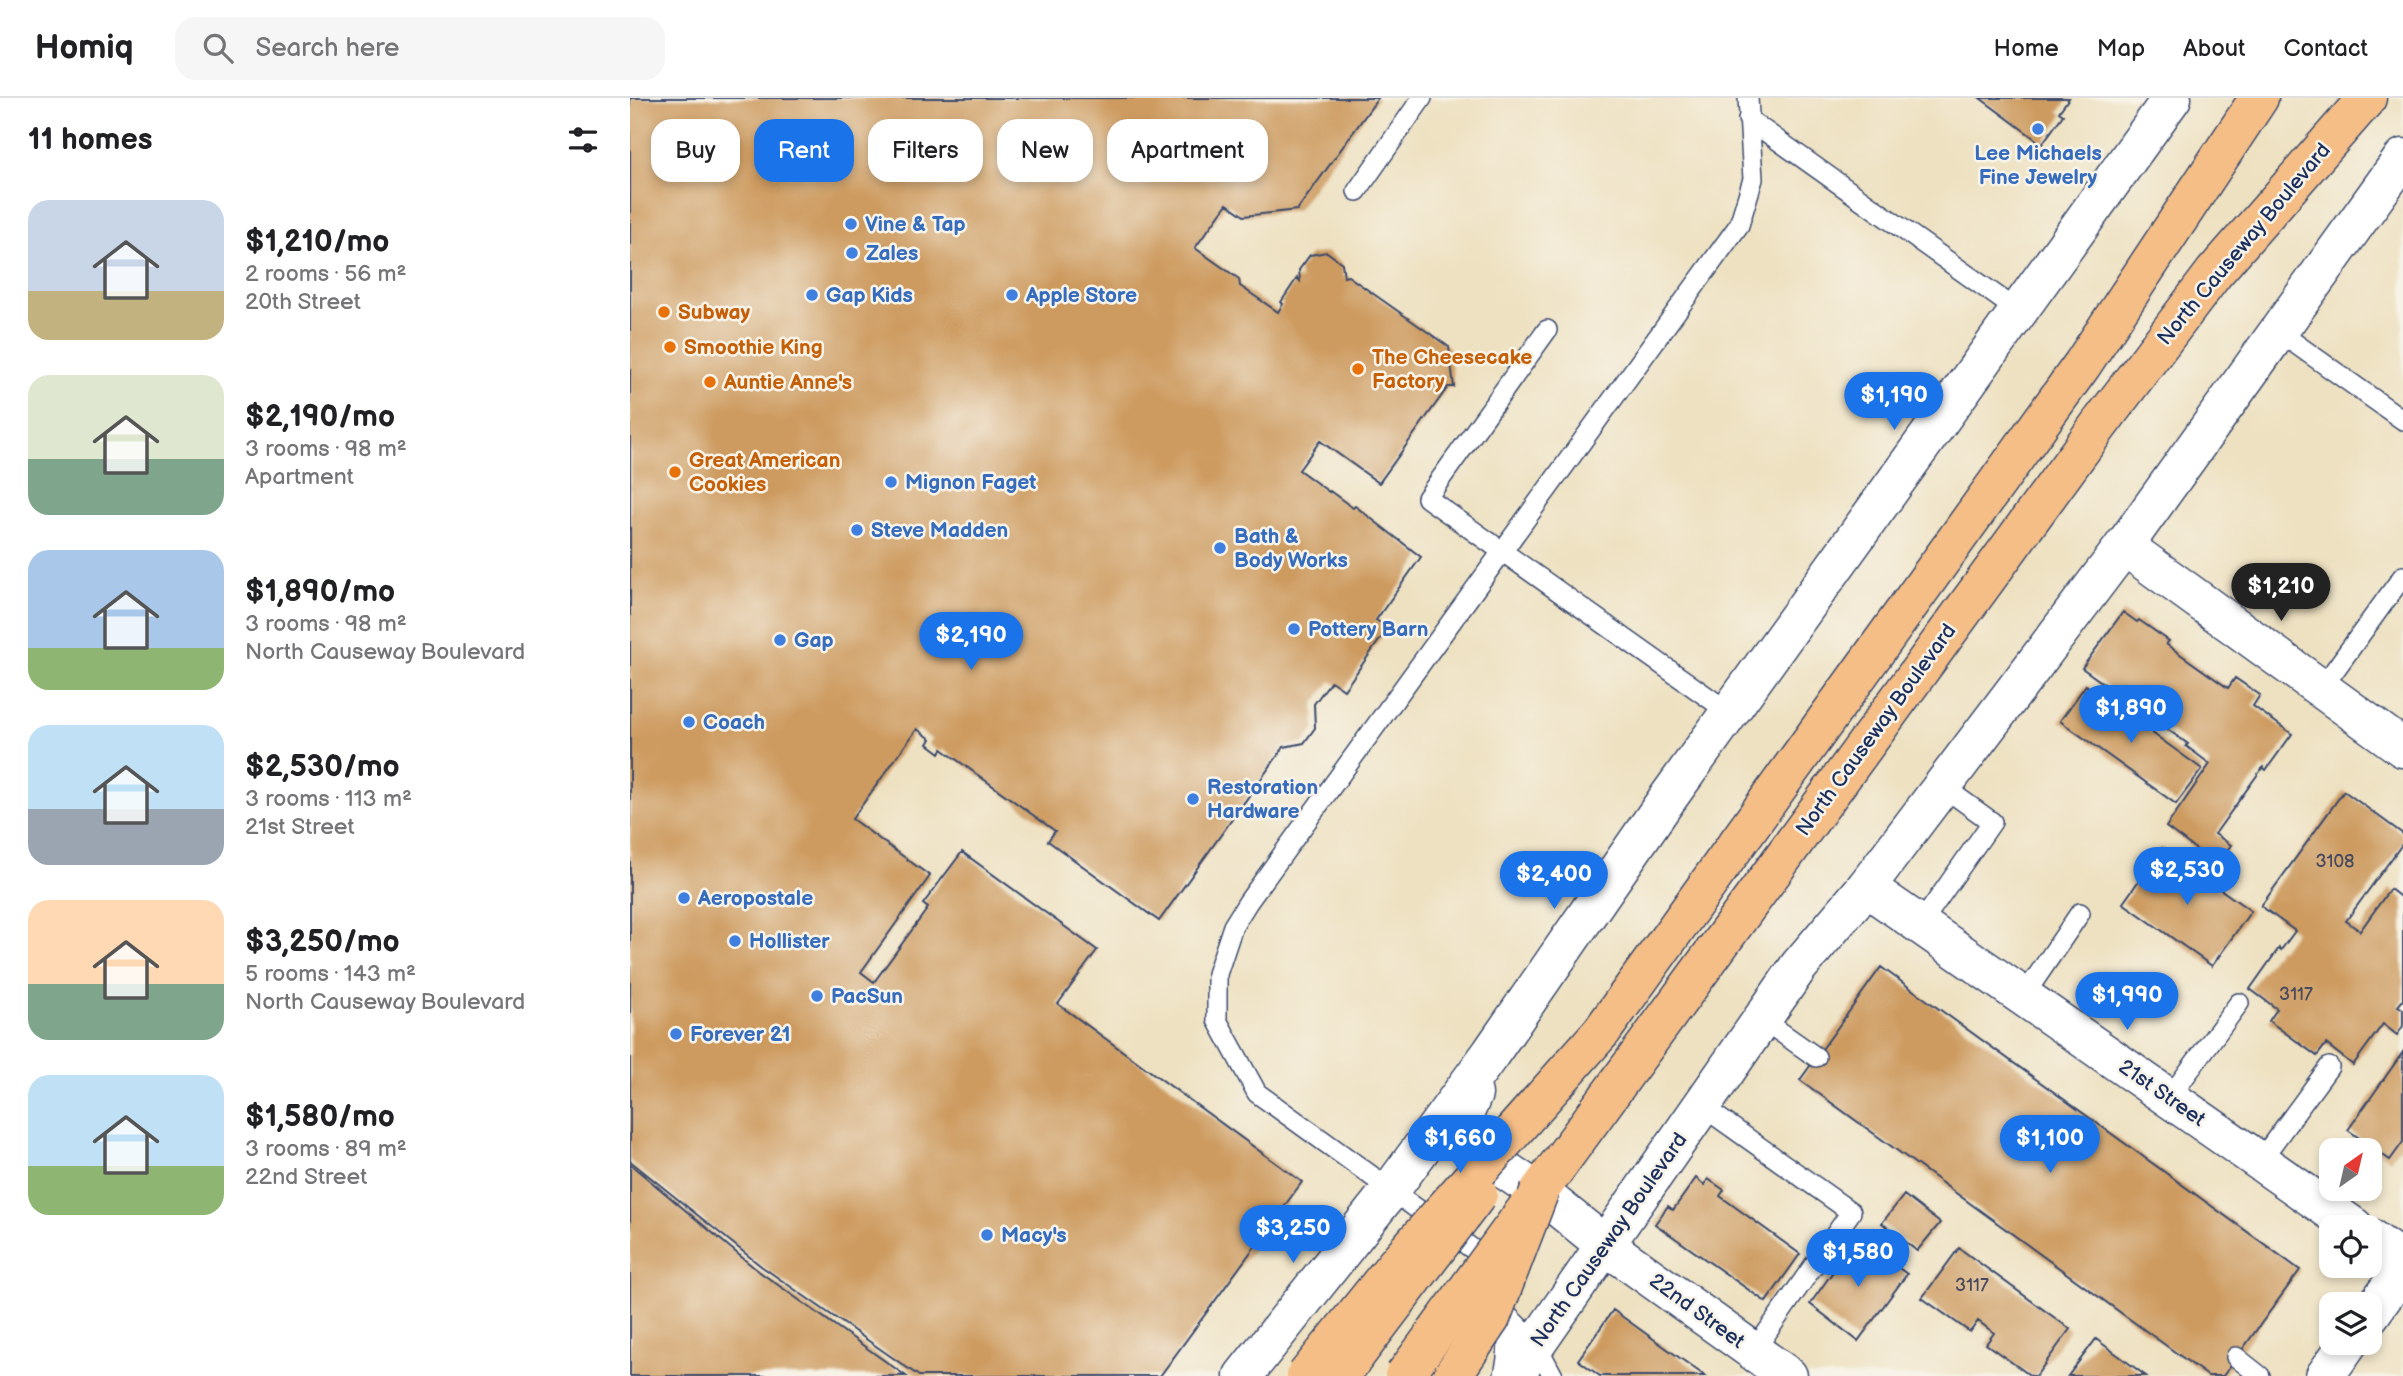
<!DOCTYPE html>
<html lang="en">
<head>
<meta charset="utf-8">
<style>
	body { margin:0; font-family:"Balsamiq Sans",sans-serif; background:#f6f6f6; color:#202124; height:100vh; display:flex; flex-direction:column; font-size:26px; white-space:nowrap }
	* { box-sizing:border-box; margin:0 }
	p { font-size:23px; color:#757577 }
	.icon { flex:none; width:38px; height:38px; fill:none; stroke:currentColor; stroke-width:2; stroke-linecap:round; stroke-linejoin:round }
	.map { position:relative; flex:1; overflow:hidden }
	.panel { display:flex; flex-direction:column; background:#fff; width:630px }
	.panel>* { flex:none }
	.banner { position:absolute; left:21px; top:21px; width:665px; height:63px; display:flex; gap:14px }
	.needle { width:46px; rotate:34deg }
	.fabs { position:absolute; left:1689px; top:1040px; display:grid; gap:14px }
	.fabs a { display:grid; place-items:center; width:63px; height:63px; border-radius:14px; background:#fff; box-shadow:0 4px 10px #0003; font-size:35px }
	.price { position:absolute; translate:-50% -60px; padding:0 16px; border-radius:24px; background:#1a73e8; color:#fff; font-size:23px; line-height:46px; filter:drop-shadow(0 2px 4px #0008) }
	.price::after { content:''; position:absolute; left:50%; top:42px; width:21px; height:16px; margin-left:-10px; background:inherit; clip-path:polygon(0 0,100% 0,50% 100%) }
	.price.on { background:#222; color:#fff }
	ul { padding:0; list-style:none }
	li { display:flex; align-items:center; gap:21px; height:175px; padding:0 28px }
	li span { display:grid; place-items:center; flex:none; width:196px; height:140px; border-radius:21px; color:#555 }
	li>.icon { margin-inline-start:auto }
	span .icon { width:84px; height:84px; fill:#fffc; stroke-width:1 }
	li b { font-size:30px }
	h2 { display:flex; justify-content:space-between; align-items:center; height:84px; padding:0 28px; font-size:30px }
	.pill { padding:0 24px; border-radius:21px; background:#fff; box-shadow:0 4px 10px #0003; font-size:24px; line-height:63px }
	.pill.on { background:#1a73e8; color:#fff }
	header { display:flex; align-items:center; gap:42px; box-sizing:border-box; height:98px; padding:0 35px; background:#fff; border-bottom:2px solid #e0e0e0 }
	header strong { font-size:33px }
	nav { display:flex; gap:38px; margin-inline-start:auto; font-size:24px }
	.search { width:490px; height:63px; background:#f6f6f6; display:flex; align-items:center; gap:18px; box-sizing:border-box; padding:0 24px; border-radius:21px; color:#757577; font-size:26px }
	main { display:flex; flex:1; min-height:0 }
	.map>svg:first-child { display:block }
</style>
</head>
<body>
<header>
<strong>Homiq</strong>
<div class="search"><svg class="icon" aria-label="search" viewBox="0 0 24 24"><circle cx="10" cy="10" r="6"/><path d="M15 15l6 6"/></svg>Search here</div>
<nav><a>Home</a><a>Map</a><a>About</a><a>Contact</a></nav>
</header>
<main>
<section class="panel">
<h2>11 homes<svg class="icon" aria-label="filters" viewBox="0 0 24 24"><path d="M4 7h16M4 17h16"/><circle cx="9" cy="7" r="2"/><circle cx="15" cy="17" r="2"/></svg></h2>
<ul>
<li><span style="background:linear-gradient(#c9d6e8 65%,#c2b280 0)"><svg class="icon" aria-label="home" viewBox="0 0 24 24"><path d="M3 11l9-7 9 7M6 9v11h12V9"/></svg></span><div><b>$1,210/mo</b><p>2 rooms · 56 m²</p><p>20th Street</p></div></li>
<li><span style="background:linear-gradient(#dfe7d0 60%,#7fa58c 0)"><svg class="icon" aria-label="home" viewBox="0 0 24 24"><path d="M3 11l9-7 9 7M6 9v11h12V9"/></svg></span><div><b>$2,190/mo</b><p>3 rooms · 98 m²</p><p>Apartment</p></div></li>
<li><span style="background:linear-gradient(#a9c7e8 70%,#8fb573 0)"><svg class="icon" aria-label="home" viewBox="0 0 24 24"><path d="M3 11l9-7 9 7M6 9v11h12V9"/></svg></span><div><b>$1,890/mo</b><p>3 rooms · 98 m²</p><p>North Causeway Boulevard</p></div></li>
<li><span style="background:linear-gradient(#bfe0f5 60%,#9aa5b1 0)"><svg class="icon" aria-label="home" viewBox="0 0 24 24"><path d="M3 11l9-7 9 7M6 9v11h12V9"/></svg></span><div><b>$2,530/mo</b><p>3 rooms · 113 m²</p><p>21st Street</p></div></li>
<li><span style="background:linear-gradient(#ffd9b3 60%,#7fa58c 0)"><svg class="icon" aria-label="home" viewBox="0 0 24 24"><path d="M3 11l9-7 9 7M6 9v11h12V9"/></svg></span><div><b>$3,250/mo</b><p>5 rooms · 143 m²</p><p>North Causeway Boulevard</p></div></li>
<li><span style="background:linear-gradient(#bfe0f5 65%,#8fb573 0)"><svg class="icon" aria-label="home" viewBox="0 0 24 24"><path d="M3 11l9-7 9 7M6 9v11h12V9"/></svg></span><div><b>$1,580/mo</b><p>3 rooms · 89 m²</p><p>22nd Street</p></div></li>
</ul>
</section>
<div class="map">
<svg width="1773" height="1278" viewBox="0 0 1773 1278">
	<rect width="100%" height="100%" fill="#f7f3e8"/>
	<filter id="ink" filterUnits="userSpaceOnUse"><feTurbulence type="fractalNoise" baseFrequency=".0143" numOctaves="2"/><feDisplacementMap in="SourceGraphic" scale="14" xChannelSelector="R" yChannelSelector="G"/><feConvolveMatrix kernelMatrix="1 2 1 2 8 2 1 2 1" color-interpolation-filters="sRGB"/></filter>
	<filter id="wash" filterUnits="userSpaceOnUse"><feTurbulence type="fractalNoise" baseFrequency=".00686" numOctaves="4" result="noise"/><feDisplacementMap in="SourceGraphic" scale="28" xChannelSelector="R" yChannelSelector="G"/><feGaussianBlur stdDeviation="1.57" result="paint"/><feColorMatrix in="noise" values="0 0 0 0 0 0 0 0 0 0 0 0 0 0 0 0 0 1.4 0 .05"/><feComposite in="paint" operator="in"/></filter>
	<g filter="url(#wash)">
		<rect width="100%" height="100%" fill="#eee1c1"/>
		<g id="blocks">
			<path fill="#cd9b60" d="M0 0H748L667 112 614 118 597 106 565 150 609 181 610 188 648 214 653 206 651 204 667 180 670 183 669 172 680 157 697 154 712 165 714 179 718 178 819 249 824 289H818L749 385 690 343 669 372 699 394 700 393 723 410 725 408 791 459 746 522 758 530 714 592 701 583 684 606 685 630 674 645 654 649 529 823 418 743 425 733 312 651 310 655 298 646 301 641 287 631 222 721 300 778 231 874 244 884 298 810 293 806 332 754 467 852 428 906 672 1084 530 1278H289L131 1168 0 1063Z
				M1350 0H1439L1429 14 1433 17 1412 46Z
				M1493 514 1507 524 1509 522 1539 543 1536 546 1598 590 1605 580 1630 597 1623 608 1662 636 1636 672 1633 669 1585 736 1601 747 1587 767 1536 729 1580 666 1556 648 1558 646 1452 570Z
				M1456 587 1572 671 1546 706 1430 623Z
				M1714 693 1773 736V745L1716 823 1730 833 1760 791 1773 801V902L1768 908 1773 911V928L1767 937 1753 926 1723 967 1696 946 1687 958 1639 923 1647 911 1620 891 1649 850 1651 852 1665 833 1631 808Z
				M1532 750 1621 813 1582 868 1493 805Z
				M1251 869 1670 1172 1593 1278H1578L1170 982Z
				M1773 954V1044L1760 1062 1718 1032Z
				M0 1066 127 1172 276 1278H0Z
				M1066 1080 1074 1087 1078 1081 1094 1092 1090 1098 1170 1156 1136 1204 1025 1126 1038 1108 1043 1112Z
				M1274 1097 1310 1125 1287 1153 1252 1125Z
				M1227 1140 1277 1176 1228 1243 1180 1206Z
				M1329 1150 1440 1231 1406 1278H1401L1356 1246 1364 1235 1348 1223 1340 1234 1292 1200Z
				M983 1212 1075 1278H970L948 1262Z
				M1466 1241 1516 1278H1438Z"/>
		</g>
	</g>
	<g filter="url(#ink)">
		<use href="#blocks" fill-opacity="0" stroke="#3b4a6d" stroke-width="2"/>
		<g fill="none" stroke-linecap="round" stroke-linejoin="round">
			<g stroke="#3b4a6d" stroke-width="22">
				<path id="service" d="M1118 21 1388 213
					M727 93 792 0
					M917 232 797 400 1100 615
					M1649 234 1773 322
					M1691 591 1773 478
					M1290 827 1362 724 1312 688
					M1393 899 1450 815
					M1132 921 1186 959
					M1539 1000 1609 905
					M1072 1008 1221 1114 1124 1253
					M1630 1063 1699 969
					M858 1173 844 1152 627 995 587 922V876L603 828 618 804 1109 127 1123 81 1118 0
					M872 1207C879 1230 880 1253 874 1277
					M874 1214 906 1246 923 1278
					M1606 1259 1630 1278"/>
			</g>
			<g stroke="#3b4a6d" stroke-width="41">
				<path id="minor" d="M1494 448 1773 650
					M1236 789 1724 1129
					M1740 1140 1773 1163
					M975 1147 1158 1278
					M1740 1217 1773 1171
					M1695 1278 1719 1244"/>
			</g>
			<g stroke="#3b4a6d" stroke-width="41">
				<path id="tertiary" d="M843 996 825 1038 918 1101 975 1147
					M613 1278 760 1093 861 955 1035 704 1542 0
					M884 1278 1169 868 1236 789 1494 448 1773 60"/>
			</g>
			<g stroke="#3b4a6d" stroke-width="41">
				<path id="trunk" d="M972 933 1452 267 1629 0
					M910 1092 1469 327 1584 175 1737 0"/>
			</g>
			<use href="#service" stroke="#fff" stroke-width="19"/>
			<use href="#minor" stroke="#fff" stroke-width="38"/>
			<use href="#tertiary" stroke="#fff" stroke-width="38"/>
			<use href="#trunk" stroke="#f6be87" stroke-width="38"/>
			<g stroke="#3b4a6d" stroke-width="41" stroke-linecap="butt">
				<path id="trunk-bridge" d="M710 1278 848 1096
					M774 1278 897 1110"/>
			</g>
			<g stroke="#3b4a6d" stroke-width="41" stroke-linecap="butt">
				<path id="motorway-bridge" d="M676 1278 771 1160 972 933
					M822 1278 861 1220 910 1092"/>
			</g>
			<use href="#trunk-bridge" stroke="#f6be87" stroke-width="38"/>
			<use href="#motorway-bridge" stroke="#f6be87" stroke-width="38"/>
		</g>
	</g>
	<g fill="#3f7fe0" stroke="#f7f3e8" stroke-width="2.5">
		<circle cx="1408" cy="31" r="7"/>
		<circle cx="221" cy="126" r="7"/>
		<circle cx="222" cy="155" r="7"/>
		<circle cx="182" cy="197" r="7"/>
		<circle cx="382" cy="197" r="7"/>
		<circle cx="261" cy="384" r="7"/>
		<circle cx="227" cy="432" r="7"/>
		<circle cx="590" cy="450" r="7"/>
		<circle cx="664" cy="531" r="7"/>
		<circle cx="150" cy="542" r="7"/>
		<circle cx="59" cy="624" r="7"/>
		<circle cx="563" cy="701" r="7"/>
		<circle cx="54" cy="800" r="7"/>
		<circle cx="105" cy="843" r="7"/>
		<circle cx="187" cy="898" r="7"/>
		<circle cx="46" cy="936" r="7"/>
		<circle cx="357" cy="1137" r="7"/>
	</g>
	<g fill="#e8710a" stroke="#f7f3e8" stroke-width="2.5">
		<circle cx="34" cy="214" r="7"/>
		<circle cx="40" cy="249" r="7"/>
		<circle cx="728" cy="271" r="7"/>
		<circle cx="80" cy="284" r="7"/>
		<circle cx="45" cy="374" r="7"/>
	</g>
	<g text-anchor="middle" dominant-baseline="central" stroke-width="5" stroke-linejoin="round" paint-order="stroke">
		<g font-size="18" fill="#484a5e">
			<text x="1705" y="763">3108</text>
			<text x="1666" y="896">3117</text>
			<text x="1342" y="1187">3117</text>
		</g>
		<g font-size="21" font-weight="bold" fill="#366cbe" stroke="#f7f3e8" text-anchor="start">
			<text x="1408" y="55" text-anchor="middle">Lee Michaels<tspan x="1408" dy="24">Fine Jewelry</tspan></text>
			<text x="235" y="126">Vine &amp; Tap</text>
			<text x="236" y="155">Zales</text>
			<text x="196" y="197">Gap Kids</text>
			<text x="396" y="197">Apple Store</text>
			<text x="275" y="384">Mignon Faget</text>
			<text x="241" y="432">Steve Madden</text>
			<text x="604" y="438">Bath &amp;<tspan x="604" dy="24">Body Works</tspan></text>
			<text x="678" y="531">Pottery Barn</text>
			<text x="164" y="542">Gap</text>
			<text x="73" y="624">Coach</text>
			<text x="577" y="689">Restoration<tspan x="577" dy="24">Hardware</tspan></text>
			<text x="68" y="800">Aeropostale</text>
			<text x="119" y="843">Hollister</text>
			<text x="201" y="898">PacSun</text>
			<text x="60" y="936">Forever 21</text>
			<text x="371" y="1137">Macy's</text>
		</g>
		<g font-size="21" fill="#1b2f5e" stroke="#f7f3e8">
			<text transform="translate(1614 146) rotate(-50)">North Causeway Boulevard</text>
			<text transform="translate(1246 632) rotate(-54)">North Causeway Boulevard</text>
			<text transform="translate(1532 995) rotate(35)">21st Street</text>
			<text transform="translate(979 1142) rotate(-55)">North Causeway Boulevard</text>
			<text transform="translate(1067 1213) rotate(36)">22nd Street</text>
		</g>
		<g font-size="21" font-weight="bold" fill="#c56008" stroke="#f7f3e8" text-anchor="start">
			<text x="48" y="214">Subway</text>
			<text x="54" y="249">Smoothie King</text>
			<text x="742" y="259">The Cheesecake<tspan x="742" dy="24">Factory</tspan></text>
			<text x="94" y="284">Auntie Anne's</text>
			<text x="59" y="362">Great American<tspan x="59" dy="24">Cookies</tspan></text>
		</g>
	</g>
</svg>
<div class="fabs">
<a><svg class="needle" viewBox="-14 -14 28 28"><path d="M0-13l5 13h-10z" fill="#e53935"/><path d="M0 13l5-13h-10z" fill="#757577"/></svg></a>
<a><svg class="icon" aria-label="locate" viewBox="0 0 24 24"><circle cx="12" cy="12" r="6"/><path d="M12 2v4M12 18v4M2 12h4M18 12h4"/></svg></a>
<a><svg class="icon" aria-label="layers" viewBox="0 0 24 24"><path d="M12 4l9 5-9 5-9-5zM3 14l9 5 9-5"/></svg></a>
</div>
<b class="price" style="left:1264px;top:334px">$1,190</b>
<b class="price on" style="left:1651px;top:525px">$1,210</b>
<b class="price" style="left:341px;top:574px">$2,190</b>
<b class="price" style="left:1501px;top:647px">$1,890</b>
<b class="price" style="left:1557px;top:809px">$2,530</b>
<b class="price" style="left:924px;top:813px">$2,400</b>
<b class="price" style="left:1497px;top:934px">$1,990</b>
<b class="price" style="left:830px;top:1077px">$1,660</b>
<b class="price" style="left:1420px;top:1077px">$1,100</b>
<b class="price" style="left:663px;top:1167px">$3,250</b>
<b class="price" style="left:1228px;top:1191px">$1,580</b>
<div class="banner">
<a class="pill">Buy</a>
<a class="pill on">Rent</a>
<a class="pill">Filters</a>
<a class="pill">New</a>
<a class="pill">Apartment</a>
</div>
</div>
</main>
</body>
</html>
